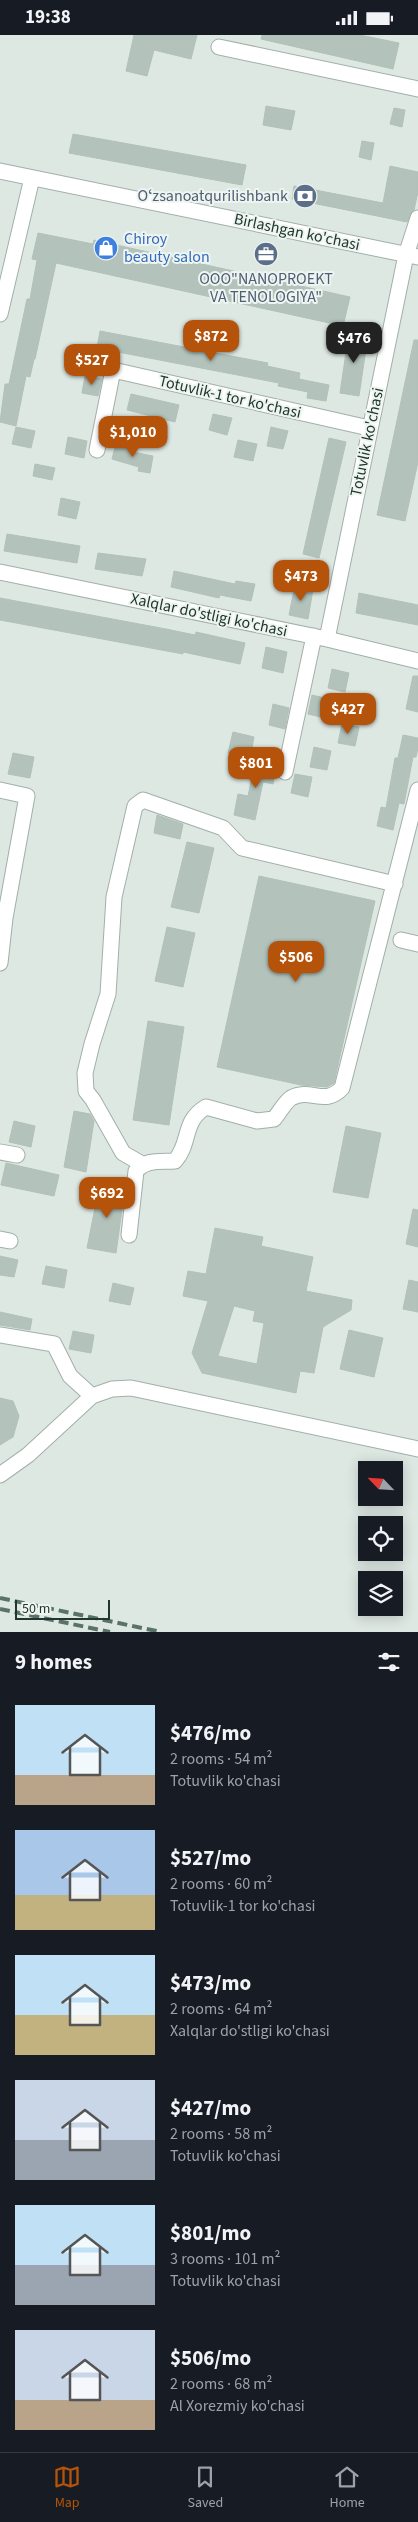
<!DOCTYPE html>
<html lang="en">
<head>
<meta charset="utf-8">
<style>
	body { margin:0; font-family:"Source Sans 3",sans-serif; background:#242831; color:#f1f3f6; height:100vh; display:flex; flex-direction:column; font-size:19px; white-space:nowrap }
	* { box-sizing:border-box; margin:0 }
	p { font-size:16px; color:#9ea1a6 }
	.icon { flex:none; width:28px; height:28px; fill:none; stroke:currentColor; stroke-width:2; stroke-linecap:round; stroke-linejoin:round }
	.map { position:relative; height:1597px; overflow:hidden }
	.details { display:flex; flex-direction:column; background:#171b24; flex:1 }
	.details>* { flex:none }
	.needle { width:32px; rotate:295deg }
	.tools { position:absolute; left:358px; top:1426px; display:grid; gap:10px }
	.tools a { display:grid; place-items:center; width:45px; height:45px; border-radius:0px; background:#171b24; box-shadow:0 2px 12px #0003; font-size:25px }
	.scale { position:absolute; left:15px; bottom:12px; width:95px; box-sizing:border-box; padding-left:5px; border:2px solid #213630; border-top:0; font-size:14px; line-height:18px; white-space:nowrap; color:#213630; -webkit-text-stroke:4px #eef5f1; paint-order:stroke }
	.price { position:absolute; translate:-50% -42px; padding:0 11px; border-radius:10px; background:#b45309; color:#fff; font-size:16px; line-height:32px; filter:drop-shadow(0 1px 2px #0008) }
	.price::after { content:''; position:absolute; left:50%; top:30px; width:15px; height:11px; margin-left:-8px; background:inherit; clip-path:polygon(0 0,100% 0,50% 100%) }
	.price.selected { background:#222; color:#fff }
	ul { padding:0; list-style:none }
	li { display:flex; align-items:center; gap:15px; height:125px; padding:0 15px }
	li span { display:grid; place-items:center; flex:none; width:140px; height:100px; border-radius:0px; color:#555 }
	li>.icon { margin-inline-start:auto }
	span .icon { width:60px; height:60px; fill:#fffc; stroke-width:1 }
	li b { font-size:21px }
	h2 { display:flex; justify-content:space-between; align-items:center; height:60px; padding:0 15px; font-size:21px }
	.status { display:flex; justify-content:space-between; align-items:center; height:35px; padding:0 25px; background:#171b24; direction:ltr }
	.status svg { height:14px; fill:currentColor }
	.dock { display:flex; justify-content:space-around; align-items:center; height:70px; border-top:1px solid #363941; background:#171b24; font-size:14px; color:#9ea1a6 }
	.dock a { display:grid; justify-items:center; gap:2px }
	.dock .selected { color:#b45309 }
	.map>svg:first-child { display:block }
</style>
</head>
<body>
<div class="status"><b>19:38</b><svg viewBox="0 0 49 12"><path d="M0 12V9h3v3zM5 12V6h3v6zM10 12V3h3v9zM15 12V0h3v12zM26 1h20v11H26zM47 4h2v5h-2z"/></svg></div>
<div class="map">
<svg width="418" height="1597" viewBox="0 0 418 1597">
	<rect width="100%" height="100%" fill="#dee8e3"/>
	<path fill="#b3c3bc" stroke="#b1c1ba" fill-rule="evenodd" d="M134 0H197L191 24 154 15 147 41 126 36Z
		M262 0H360L399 8 393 34 261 4Z
		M266 71 295 76 291 95 263 90Z
		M394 73 405 75 402 92 390 89Z
		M73 99 246 130 242 150 69 118Z
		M362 106 374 108 371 125 359 122Z
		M390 131 418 137V157L414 175 407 187 292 164 294 151 383 168Z
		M38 198 93 209 94 205 350 262 343 291 56 228 35 324H34L30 342 26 341 16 391 0 387 5 349H9L27 264H30L37 225 32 224Z
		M100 296 268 328 267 331 300 338 299 344 329 350 326 366 307 363 308 357 278 351 279 348 97 313Z
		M349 297 368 300 359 361 340 358Z
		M414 305H418V427L405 486 377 480Z
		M85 341 102 344 98 361 82 358Z
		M131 359 179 370 175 387 127 375Z
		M213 379 232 383 227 400 209 395Z
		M16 392 35 396 31 413 12 409Z
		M271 392 288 396 283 414 267 411Z
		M68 402 87 406 84 423 65 419Z
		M329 403 346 407 319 523 303 519Z
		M238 405 257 409 253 426 234 422Z
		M116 408 134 412 133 417 153 421 150 438 138 436 139 432 112 424Z
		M35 429 55 433 52 445 33 441Z
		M61 463 80 467 76 484 58 480Z
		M7 499 80 511 77 528 4 516Z
		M98 518 146 524 142 541 95 534Z
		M174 536 235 549 236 546 255 549 251 566 220 560 219 563 171 552Z
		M295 550 313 554 308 584 289 580Z
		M359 558 418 570V590L356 578Z
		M0 563 166 594 195 600 196 597 245 608 240 629 183 617V619L0 585Z
		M266 612 287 617 283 638 262 633Z
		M332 634 349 638 345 657 328 653Z
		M413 641H418V677L406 674Z
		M312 660 329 664 325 683 308 679Z
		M273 669 289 673 285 694 269 690Z
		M342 689 359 692 355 711 338 708Z
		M233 697 254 702 250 723 228 718Z
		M403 700 418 703V713L416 722H413L404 769 399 768 393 795 377 791 381 772 386 773 395 723H398Z
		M314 712 331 716 327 735 310 732Z
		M13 718 34 722 30 743 8 739Z
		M256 723 277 728 273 749 263 747 255 785 234 780 238 759 248 761Z
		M295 739 312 742 308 762 291 758Z
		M157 780 183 789 180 804 154 798Z
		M187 807 214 813 199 878 171 872Z
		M259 841 375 866 334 1048 327 1052 301 1050 217 1032Z
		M167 892 195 898 183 952 155 946Z
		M148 986 184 992 169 1090 133 1085Z
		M74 1076 90 1079 94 1086 86 1137 64 1132Z
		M14 1086 35 1091 31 1112 9 1107Z
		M346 1091 381 1098 368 1163 333 1157Z
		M6 1128 59 1140 54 1161 1 1150Z
		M100 1148 125 1153 116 1218 87 1213Z
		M413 1174 418 1175V1212L406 1209Z
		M215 1193 263 1202 261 1211 313 1222 306 1256 352 1265 351 1275 323 1292 314 1338 300 1336 296 1358 202 1338 192 1318 208 1266 183 1261 188 1236 206 1239ZM234 1271 255 1276 253 1286 264 1288 257 1329 218 1321Z
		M0 1221 18 1225 14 1242 0 1240Z
		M46 1231 67 1235 64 1253 42 1249Z
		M409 1245 418 1247V1277L403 1274Z
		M113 1248 134 1253 130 1270 109 1266Z
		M0 1277 32 1284 30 1295 0 1290Z
		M349 1295 383 1303 374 1342 340 1334Z
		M73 1296 94 1300 91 1318 69 1314Z
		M0 1363 13 1366 19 1381 13 1402 0 1410Z"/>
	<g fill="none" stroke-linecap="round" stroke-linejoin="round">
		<g stroke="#a2afaa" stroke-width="17">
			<path id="minor" d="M219 12 418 54
				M0 136 418 222
				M0 279 32 143
				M97 415 113 335 369 393
				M0 537 327 604 418 626
				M327 604 406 220 418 183
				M285 737 314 601
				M0 755 27 761 5 883 0 928
				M401 905 418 909
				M0 1117 17 1120
				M142 1129 123 1118 93 1065 86 1056 85 1038 92 1009 108 959 114 862 135 771 143 765 223 793 242 813 395 849
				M129 1200 136 1136C146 1124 160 1127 175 1126 191 1108 182 1086 206 1072L257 1086 274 1084C279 1078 285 1067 291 1063 311 1052 324 1072 342 1053L418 755
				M0 1204 10 1206
				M0 1300 54 1309 70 1341 92 1361
				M0 1440 28 1420 92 1361 112 1354 131 1353 418 1414"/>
		</g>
		<use href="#minor" stroke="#fff" stroke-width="15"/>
		<path stroke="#5b726b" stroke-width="4" stroke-dasharray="10 5" stroke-linecap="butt" d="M0 1563 161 1597
			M0 1574 110 1597"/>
	</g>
	<defs>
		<g id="bank-disc" transform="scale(1.25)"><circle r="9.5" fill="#5c6f8a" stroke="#eef5f1"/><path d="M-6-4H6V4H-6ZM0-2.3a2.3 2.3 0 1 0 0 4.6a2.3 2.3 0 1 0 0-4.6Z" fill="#fff"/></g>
		<g id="shop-disc" transform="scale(1.25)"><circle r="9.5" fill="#3f7fe0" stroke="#eef5f1"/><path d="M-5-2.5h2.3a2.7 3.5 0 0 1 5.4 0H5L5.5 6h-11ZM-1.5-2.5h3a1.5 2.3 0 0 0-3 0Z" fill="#fff"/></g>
		<g id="office-disc" transform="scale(1.25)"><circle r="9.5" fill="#5c6f8a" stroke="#eef5f1"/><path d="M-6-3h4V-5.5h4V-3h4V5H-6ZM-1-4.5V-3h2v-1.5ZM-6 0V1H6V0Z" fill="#fff"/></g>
	</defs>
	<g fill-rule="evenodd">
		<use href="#bank-disc" x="305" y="161"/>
		<use href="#shop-disc" x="106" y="213"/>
		<use href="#office-disc" x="266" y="219"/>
	</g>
	<g text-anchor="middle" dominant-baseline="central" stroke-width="4" stroke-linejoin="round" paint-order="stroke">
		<g font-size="16" fill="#4e5e75" stroke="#eef5f1" text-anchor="end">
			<text x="288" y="161">Oʻzsanoatqurilishbank</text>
			<text x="266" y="244" text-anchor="middle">ООО"NANOPROEKT<tspan x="266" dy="18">VA TENOLOGIYA"</tspan></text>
		</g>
		<g font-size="16" fill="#213630" stroke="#eef5f1">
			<text transform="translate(297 197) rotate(12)">Birlashgan ko'chasi</text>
			<text transform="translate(230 362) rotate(13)">Totuvlik-1 tor ko'chasi</text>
			<text transform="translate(367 407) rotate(-78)">Totuvlik ko'chasi</text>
			<text transform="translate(209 580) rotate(12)">Xalqlar do'stligi ko'chasi</text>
		</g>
		<g font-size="16" fill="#366cbe" stroke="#eef5f1" text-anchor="start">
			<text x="124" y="204">Chiroy<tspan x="124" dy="18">beauty salon</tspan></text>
		</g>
	</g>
</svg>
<div class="tools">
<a><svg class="needle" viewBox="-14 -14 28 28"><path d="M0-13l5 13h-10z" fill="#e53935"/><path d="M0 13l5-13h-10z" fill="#9ea1a6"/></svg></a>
<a><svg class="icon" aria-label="locate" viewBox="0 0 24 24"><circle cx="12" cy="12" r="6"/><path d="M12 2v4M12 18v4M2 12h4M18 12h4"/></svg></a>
<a><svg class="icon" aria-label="layers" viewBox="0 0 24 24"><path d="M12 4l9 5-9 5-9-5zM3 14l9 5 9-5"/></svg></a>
</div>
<div class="scale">50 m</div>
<b class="price" style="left:211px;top:327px">$872</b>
<b class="price selected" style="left:354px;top:329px">$476</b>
<b class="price" style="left:92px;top:351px">$527</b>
<b class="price" style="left:133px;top:423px">$1,010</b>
<b class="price" style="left:301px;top:567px">$473</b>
<b class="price" style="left:348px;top:700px">$427</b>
<b class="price" style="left:256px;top:754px">$801</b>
<b class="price" style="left:296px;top:948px">$506</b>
<b class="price" style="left:107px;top:1184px">$692</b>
</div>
<section class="details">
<h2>9 homes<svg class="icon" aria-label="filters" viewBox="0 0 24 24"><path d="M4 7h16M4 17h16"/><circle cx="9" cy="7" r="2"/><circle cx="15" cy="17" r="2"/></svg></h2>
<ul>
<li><span style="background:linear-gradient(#bfe0f5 70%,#b9a48a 0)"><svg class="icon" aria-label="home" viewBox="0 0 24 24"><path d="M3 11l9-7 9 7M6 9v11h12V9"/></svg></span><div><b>$476/mo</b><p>2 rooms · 54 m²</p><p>Totuvlik ko'chasi</p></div></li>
<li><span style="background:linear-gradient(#a9c7e8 65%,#c2b280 0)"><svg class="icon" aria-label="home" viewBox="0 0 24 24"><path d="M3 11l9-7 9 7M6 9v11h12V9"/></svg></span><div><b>$527/mo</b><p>2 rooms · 60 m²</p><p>Totuvlik-1 tor ko'chasi</p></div></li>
<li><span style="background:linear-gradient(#bfe0f5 60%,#c2b280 0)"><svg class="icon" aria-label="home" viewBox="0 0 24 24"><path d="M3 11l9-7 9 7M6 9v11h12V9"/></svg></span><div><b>$473/mo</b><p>2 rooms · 64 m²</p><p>Xalqlar do'stligi ko'chasi</p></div></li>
<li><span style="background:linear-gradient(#c9d6e8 60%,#9aa5b1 0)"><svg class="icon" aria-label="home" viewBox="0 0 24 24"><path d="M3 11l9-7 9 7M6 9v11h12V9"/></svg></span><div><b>$427/mo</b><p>2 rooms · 58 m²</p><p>Totuvlik ko'chasi</p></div></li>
<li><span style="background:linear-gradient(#bfe0f5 60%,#9aa5b1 0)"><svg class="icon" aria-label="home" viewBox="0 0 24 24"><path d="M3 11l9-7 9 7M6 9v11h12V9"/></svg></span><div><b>$801/mo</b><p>3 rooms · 101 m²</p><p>Totuvlik ko'chasi</p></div></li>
<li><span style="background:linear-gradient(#c9d6e8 70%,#b9a48a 0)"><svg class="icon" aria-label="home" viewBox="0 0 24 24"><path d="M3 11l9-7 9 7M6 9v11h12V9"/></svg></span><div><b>$506/mo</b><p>2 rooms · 68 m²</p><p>Al Xorezmiy ko'chasi</p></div></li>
</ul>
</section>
<nav class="dock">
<a class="selected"><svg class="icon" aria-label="map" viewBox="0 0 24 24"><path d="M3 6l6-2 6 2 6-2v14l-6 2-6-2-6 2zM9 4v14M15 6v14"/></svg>Map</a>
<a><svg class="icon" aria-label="saved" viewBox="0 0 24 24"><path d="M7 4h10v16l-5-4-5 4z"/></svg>Saved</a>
<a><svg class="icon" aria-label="home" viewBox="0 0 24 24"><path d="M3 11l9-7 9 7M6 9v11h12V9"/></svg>Home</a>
</nav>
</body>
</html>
